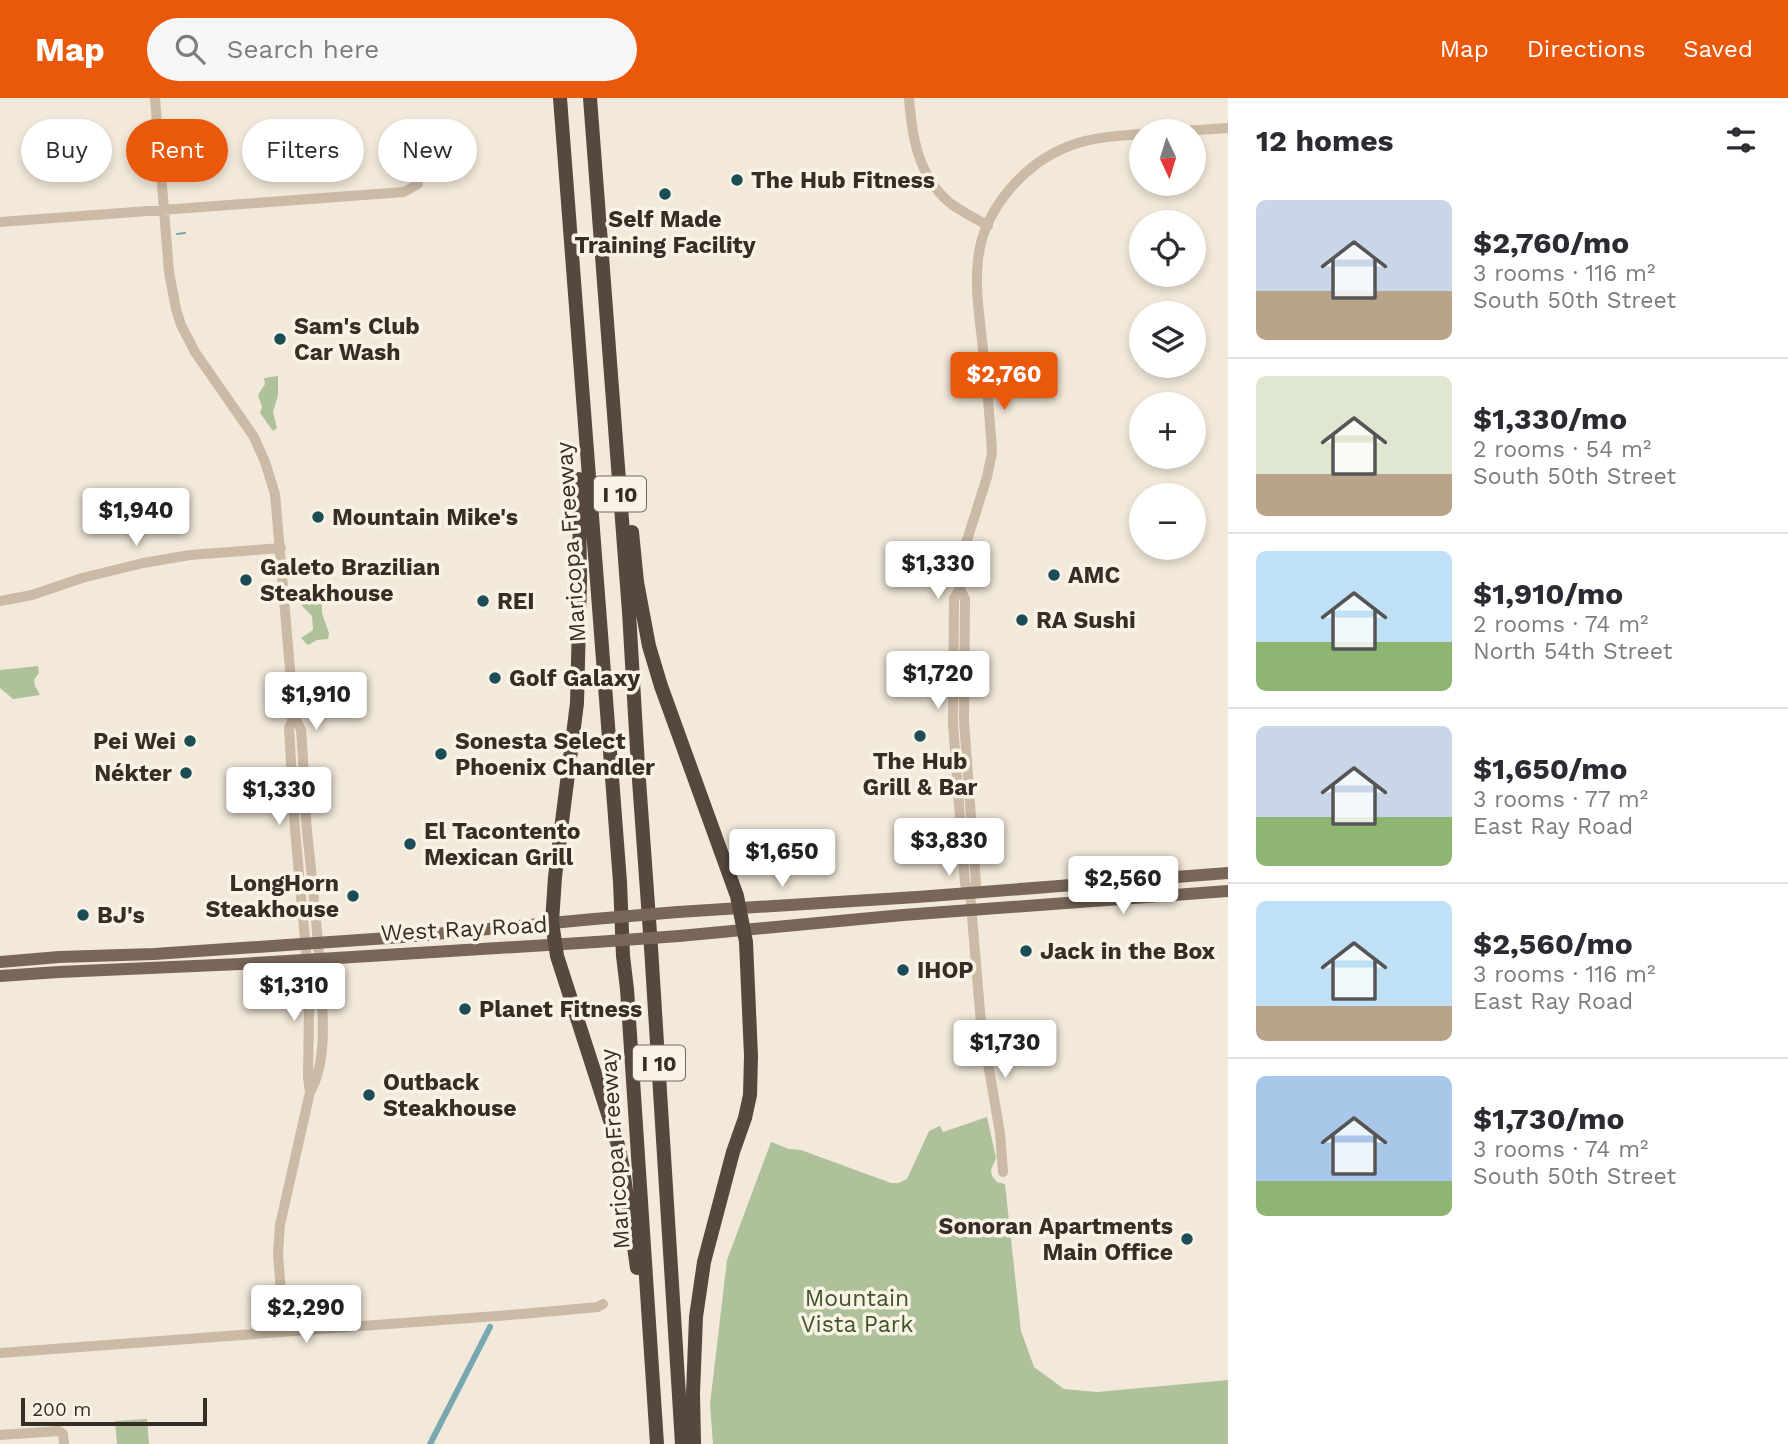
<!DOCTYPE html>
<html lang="en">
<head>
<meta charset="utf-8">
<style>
	body { margin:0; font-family:"Work Sans",sans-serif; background:#f7f7f7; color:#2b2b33; height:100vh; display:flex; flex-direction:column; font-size:26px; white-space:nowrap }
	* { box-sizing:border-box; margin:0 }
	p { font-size:23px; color:#7c7c81 }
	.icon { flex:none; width:38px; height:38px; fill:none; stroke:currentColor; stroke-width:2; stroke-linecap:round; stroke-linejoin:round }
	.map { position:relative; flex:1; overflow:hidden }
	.drawer { display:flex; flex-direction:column; background:#fff; width:560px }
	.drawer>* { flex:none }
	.top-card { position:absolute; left:21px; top:21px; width:665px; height:63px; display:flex; gap:14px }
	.needle { width:46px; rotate:176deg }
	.buttons { position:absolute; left:1129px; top:21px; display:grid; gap:14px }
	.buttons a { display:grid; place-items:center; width:77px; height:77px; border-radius:50%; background:#fff; box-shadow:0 4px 10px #0003; font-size:35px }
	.scale { position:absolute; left:21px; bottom:18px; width:186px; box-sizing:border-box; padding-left:7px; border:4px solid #362d27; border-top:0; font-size:19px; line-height:24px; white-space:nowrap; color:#362d27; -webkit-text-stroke:5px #f9f3e6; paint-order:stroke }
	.price { position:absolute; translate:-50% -60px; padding:0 16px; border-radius:7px; background:#fff; color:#222; font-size:23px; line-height:46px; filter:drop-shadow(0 2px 4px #0008) }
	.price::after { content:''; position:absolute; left:50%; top:42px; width:21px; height:16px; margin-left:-10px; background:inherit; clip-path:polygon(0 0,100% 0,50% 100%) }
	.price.current { background:#ea580c; color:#fff }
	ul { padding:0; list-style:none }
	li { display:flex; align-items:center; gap:21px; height:175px; padding:0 28px }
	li+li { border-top:2px solid #e1e1e2 }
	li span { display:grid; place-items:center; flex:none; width:196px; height:140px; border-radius:10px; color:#555 }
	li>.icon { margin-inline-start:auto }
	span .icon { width:84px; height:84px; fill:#fffc; stroke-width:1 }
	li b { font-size:30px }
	h2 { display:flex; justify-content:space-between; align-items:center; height:84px; padding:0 28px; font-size:30px }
	.pill { padding:0 24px; border-radius:32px; background:#fff; box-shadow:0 4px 10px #0003; font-size:24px; line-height:63px }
	.pill.current { background:#ea580c; color:#fff }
	header { display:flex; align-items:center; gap:42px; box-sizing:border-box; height:98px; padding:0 35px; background:#ea580c; color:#fff }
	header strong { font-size:33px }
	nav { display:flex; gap:38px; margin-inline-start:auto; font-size:24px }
	.search { width:490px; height:63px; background:#f7f7f7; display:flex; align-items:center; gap:18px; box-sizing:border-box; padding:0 24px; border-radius:38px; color:#7c7c81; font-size:26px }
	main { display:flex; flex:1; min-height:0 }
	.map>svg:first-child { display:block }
</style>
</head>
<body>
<header>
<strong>Map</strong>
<div class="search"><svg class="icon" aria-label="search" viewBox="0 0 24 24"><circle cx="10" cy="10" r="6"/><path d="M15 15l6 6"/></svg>Search here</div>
<nav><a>Map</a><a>Directions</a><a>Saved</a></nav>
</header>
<main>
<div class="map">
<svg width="1228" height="1346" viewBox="0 0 1228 1346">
	<rect width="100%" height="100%" fill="#f2e9da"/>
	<path fill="#afc19a" d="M278 278V297L273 314 277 330 273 333 260 315 262 309 258 297 265 286 264 280Z
		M317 500 322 501V515L329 535 328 541 317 542 308 547 301 540 313 532 312 518 302 508 299 501Z
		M38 568 39 575 34 582 35 588 40 597 13 601 0 590V572Z
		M987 1019 996 1060 991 1072 992 1078 997 1084 1005 1086 1021 1233 1034 1269 1064 1291 1097 1294 1228 1282V1346H713L710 1306 727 1162 771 1044 789 1051 801 1052 891 1085H898L907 1081 929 1033 940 1028 943 1034Z
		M147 1321 149 1346H117L115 1323Z"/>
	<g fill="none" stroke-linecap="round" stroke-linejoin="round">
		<path stroke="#78a7af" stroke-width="2" d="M177 136 185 135"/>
		<path stroke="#78a7af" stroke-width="6" d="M430 1346 490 1229"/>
		<path stroke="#cabaa6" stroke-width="10" d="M155 0 169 174 176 211 181 227 195 254 254 339 265 364 275 396 294 618 301 632C304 665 304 700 307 733 312 780 317 826 320 872 322 909 329 961 310 994L280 1127 278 1156 284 1233
			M909 0C912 39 918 78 950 105 962 114 975 120 988 128
			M1183 33 1228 30
			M0 124 404 94 418 86
			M960 491 965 501 964 624 976 786 970 795
			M0 503 32 497 82 480 143 465 190 457 281 450
			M294 618 289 630 295 732 306 853 309 911 308 980 310 994
			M1003 1074 1000 1035 981 925 970 795 965 786 953 626 954 500 960 491 962 458 987 379 992 355C990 317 986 280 982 242 979 216 975 188 978 162 983 111 1025 64 1072 47 1094 39 1118 38 1141 36
			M0 1255 522 1216 598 1209 603 1206
			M0 1337 59 1333 63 1336 64 1346"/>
		<path stroke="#786658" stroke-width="12" d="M678 814 917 799 1228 775
			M679 838 903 817 1228 793
			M0 864 59 859 154 856 403 839 594 821
			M0 878 59 874 240 866 596 844"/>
		<path stroke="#57483e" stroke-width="14" d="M560 0 620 784 623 858 627 891 657 1346
			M590 0 629 514 638 668 651 849 682 1346
			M579 381 580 483 577 605 555 779 552 824 557 858 618 1047 623 1071 637 1170
			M632 434 637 484 649 548 661 588 737 798 746 844 751 958 750 997 745 1020 733 1054 704 1164 696 1219 693 1295 694 1346"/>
		<path stroke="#786658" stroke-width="12" d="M594 821 678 814
			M596 844 679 838"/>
	</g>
	<g fill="#1c4d57" stroke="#f9f3e6" stroke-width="2.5">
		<circle cx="737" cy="82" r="7"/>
		<circle cx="665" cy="96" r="7"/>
		<circle cx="280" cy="241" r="7"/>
		<circle cx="318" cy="419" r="7"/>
		<circle cx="1054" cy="477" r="7"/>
		<circle cx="246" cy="482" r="7"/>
		<circle cx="483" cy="503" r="7"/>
		<circle cx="1022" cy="522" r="7"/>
		<circle cx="495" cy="580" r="7"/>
		<circle cx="920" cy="638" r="7"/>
		<circle cx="190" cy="643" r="7"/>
		<circle cx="441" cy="656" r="7"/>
		<circle cx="186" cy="675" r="7"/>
		<circle cx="410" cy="746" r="7"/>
		<circle cx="353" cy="798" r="7"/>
		<circle cx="83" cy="817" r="7"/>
		<circle cx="1026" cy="853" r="7"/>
		<circle cx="903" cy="872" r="7"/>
		<circle cx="465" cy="911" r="7"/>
		<circle cx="369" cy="997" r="7"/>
		<circle cx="1187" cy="1141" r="7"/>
	</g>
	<g text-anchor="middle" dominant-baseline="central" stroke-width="7" stroke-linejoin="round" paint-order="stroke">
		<g fill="#f9f3e6" stroke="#706860" stroke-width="2">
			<rect x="594" y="378.5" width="52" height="35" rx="5"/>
			<rect x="633" y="947.5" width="52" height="35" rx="5"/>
		</g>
		<g font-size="21" font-weight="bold" fill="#362d27">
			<text x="620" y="396">I 10</text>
			<text x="659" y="965">I 10</text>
		</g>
		<g font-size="23" font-weight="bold" fill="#362d27" stroke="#f9f3e6" text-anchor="start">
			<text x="751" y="82">The Hub Fitness</text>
			<text x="665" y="121" text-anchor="middle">Self Made<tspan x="665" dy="26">Training Facility</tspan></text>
			<text x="294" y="228">Sam's Club<tspan x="294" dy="26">Car Wash</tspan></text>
			<text x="332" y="419">Mountain Mike's</text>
			<text x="260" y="469">Galeto Brazilian<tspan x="260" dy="26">Steakhouse</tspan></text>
			<text x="1068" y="477">AMC</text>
			<text x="497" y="503">REI</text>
			<text x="1036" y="522">RA Sushi</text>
			<text x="509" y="580">Golf Galaxy</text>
			<text x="176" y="643" text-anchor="end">Pei Wei</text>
			<text x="455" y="643">Sonesta Select<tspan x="455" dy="26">Phoenix Chandler</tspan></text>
			<text x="920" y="663" text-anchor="middle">The Hub<tspan x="920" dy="26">Grill &amp; Bar</tspan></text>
			<text x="172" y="675" text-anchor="end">Nékter</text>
			<text x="424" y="733">El Tacontento<tspan x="424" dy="26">Mexican Grill</tspan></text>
			<text x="339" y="785" text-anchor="end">LongHorn<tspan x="339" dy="26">Steakhouse</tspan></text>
			<text x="97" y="817">BJ's</text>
			<text x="1040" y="853">Jack in the Box</text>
			<text x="917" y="872">IHOP</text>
			<text x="479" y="911">Planet Fitness</text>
			<text x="383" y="984">Outback<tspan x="383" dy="26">Steakhouse</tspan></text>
			<text x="1173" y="1128" text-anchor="end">Sonoran Apartments<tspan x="1173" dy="26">Main Office</tspan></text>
		</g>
		<g font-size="23" fill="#362d27" stroke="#f9f3e6">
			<text transform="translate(571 444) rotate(-94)">Maricopa Freeway</text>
			<text transform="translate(464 831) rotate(-3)">West Ray Road</text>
			<text transform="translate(615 1051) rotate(-94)">Maricopa Freeway</text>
		</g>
		<g font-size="23" fill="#40542a" stroke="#f9f3e6">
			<text x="857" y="1200">Mountain<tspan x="857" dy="26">Vista Park</tspan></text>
		</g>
	</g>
</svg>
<div class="buttons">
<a><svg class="needle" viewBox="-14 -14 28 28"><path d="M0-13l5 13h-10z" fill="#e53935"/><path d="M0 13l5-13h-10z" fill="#7c7c81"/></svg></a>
<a><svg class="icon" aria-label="locate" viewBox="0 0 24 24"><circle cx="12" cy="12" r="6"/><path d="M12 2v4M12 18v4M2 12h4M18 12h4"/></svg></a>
<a><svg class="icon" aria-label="layers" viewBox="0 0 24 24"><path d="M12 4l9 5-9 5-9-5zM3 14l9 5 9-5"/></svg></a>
<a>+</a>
<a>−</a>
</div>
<div class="scale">200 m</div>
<b class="price current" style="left:1004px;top:314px">$2,760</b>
<b class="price" style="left:136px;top:450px">$1,940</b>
<b class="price" style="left:938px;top:503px">$1,330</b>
<b class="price" style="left:938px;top:613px">$1,720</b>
<b class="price" style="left:316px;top:634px">$1,910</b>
<b class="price" style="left:279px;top:729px">$1,330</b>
<b class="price" style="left:949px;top:780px">$3,830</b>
<b class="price" style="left:782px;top:791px">$1,650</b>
<b class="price" style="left:1123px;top:818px">$2,560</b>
<b class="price" style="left:294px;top:925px">$1,310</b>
<b class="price" style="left:1005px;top:982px">$1,730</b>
<b class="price" style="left:306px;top:1247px">$2,290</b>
<div class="top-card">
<a class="pill">Buy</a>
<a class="pill current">Rent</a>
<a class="pill">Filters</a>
<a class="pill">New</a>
</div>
</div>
<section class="drawer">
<h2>12 homes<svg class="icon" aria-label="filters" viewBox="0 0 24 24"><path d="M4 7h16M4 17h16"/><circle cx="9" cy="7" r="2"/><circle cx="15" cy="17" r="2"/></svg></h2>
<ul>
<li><span style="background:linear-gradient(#c9d6e8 65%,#b9a48a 0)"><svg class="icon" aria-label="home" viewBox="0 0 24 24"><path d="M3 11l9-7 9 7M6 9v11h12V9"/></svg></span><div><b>$2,760/mo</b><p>3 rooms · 116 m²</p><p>South 50th Street</p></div></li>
<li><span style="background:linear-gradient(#dfe7d0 70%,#b9a48a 0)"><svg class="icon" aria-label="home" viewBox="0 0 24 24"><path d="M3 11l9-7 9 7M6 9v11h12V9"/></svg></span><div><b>$1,330/mo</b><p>2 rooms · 54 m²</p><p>South 50th Street</p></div></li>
<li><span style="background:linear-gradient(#bfe0f5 65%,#8fb573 0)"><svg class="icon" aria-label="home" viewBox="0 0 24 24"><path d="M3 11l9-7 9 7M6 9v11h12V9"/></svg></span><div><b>$1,910/mo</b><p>2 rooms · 74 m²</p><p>North 54th Street</p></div></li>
<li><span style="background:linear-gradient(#c9d6e8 65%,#8fb573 0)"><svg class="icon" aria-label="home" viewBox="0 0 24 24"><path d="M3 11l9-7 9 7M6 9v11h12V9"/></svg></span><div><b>$1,650/mo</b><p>3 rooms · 77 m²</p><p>East Ray Road</p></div></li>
<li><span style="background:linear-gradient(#bfe0f5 75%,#b9a48a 0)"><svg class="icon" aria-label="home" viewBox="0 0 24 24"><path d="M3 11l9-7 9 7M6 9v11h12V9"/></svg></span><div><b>$2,560/mo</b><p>3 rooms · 116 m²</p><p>East Ray Road</p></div></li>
<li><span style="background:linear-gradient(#a9c7e8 75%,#8fb573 0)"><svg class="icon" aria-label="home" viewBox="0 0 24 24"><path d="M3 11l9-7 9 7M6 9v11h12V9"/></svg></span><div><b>$1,730/mo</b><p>3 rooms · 74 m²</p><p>South 50th Street</p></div></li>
</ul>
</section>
</main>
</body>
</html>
